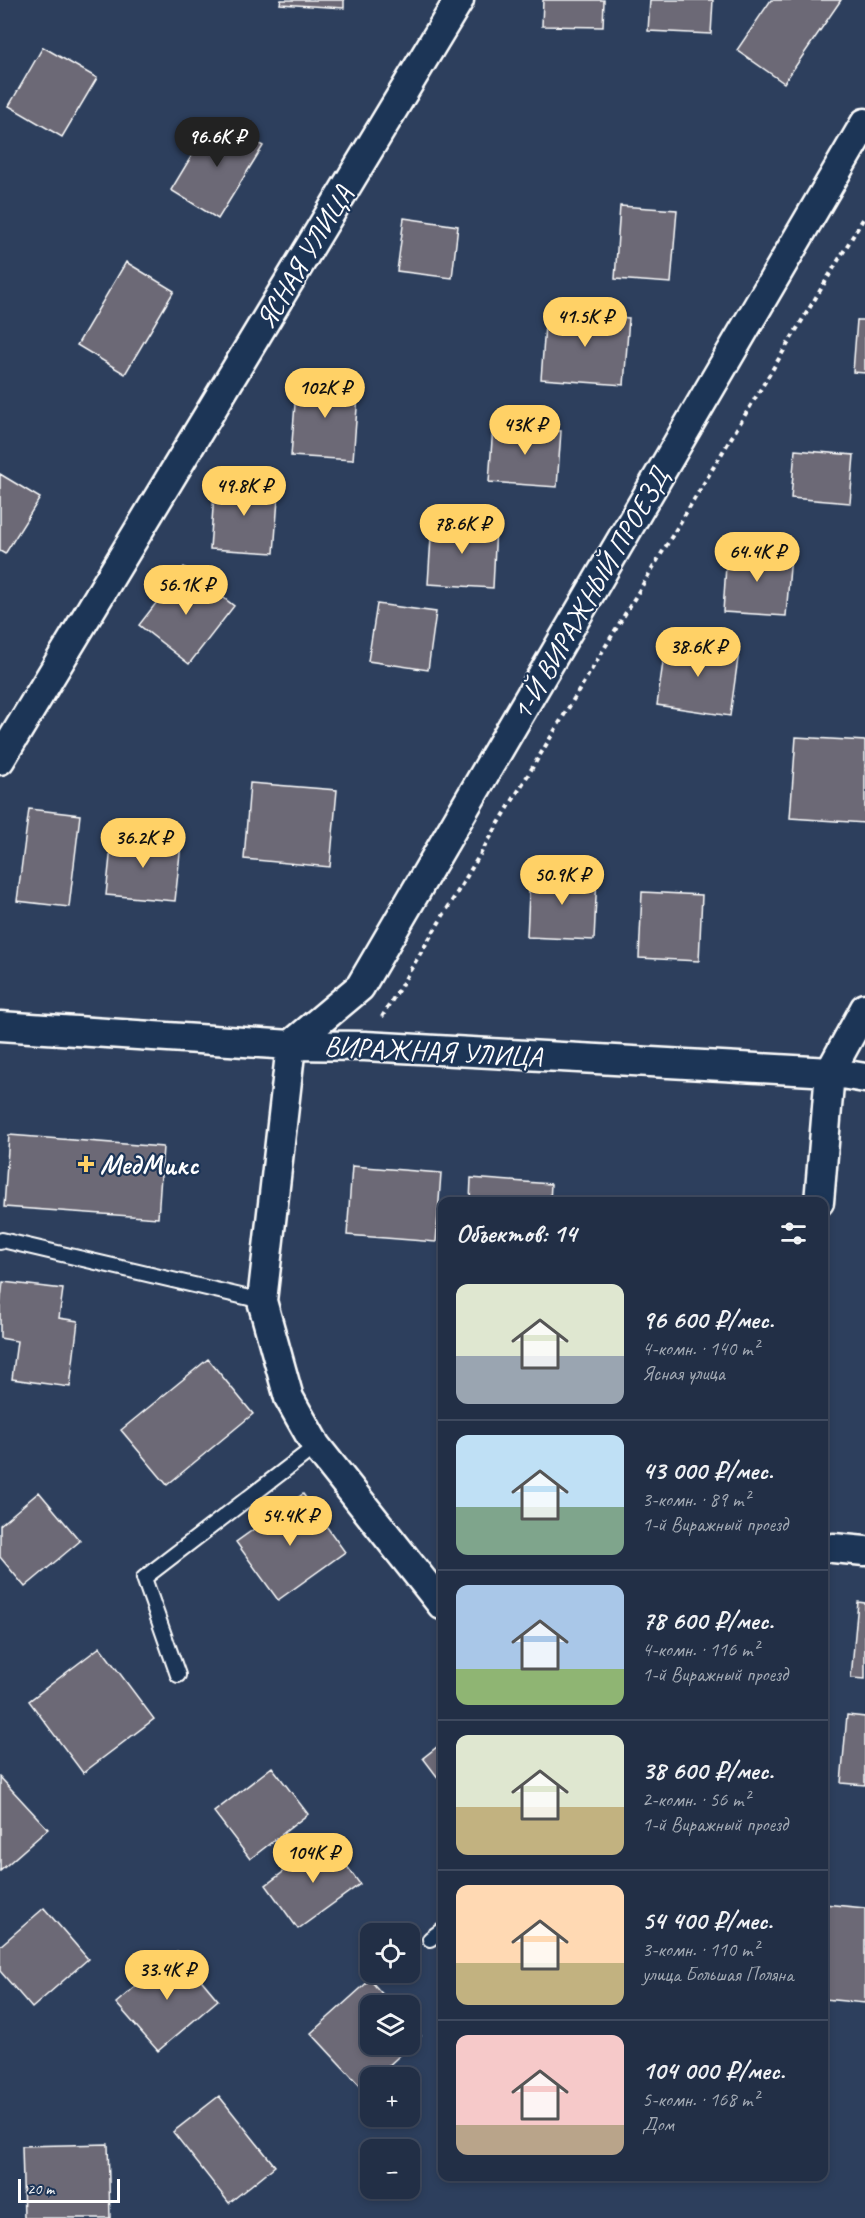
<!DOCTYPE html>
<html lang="ru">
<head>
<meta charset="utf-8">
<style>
	body { margin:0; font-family:Caveat,sans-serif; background:#2a374d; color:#f1f3f6; height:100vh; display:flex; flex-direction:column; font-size:22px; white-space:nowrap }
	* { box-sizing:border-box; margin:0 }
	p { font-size:20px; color:#a2a9b3 }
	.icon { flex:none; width:33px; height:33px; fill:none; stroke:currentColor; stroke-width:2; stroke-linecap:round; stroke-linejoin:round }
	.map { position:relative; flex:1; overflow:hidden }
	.side { position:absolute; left:438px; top:1197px; width:390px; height:984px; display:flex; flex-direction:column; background:#222f46; border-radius:12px; box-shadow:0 3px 9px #0003,0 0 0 2px #3f4a5f }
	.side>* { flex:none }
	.controls { position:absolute; left:360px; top:1923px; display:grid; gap:12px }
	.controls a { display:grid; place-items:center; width:60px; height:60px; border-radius:12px; background:#222f46; box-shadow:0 3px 9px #0003,0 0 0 2px #3f4a5f; font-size:30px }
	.scale { position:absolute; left:18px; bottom:15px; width:102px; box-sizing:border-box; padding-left:6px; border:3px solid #fff; border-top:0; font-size:16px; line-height:21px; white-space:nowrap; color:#fff; -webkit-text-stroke:4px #1d3557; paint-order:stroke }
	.price { position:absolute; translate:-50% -51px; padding:0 14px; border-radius:21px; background:#ffd166; color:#111; font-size:20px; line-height:39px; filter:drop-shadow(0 2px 3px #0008) }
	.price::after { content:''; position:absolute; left:50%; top:36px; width:18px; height:14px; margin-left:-9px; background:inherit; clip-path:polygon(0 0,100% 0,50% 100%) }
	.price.selected { background:#222; color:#fff }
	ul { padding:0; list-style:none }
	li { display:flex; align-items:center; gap:18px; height:150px; padding:0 18px }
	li+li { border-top:2px solid #3f4a5f }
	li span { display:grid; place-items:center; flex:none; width:168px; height:120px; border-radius:12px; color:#555 }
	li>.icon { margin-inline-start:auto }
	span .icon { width:72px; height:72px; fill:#fffc; stroke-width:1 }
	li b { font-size:26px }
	h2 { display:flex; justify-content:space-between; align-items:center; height:72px; padding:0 18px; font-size:26px }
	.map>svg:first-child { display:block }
</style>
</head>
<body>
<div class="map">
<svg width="865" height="2218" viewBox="0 0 865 2218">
	<rect width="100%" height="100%" fill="#2d3f5d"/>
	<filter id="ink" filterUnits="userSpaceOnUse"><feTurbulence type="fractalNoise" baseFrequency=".0167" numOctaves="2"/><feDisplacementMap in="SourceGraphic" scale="12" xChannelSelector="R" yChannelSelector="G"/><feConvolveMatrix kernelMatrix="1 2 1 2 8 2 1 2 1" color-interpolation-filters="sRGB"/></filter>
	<g filter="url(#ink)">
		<path fill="#6c6976" stroke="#fff" stroke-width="1.5" d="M281 0H344V8L280 4Z
			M543 0H604L603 27 542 26Z
			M650 0H713L711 34 648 31Z
			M771 0H841L784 83 737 50Z
			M43 47 97 78 62 137 9 106Z
			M215 117 263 146 218 219 171 190Z
			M620 206 677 210 671 283 615 279Z
			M404 218 458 226 452 278 397 271Z
			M126 262 174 291 125 374 77 345Z
			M546 312 629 318 624 385 541 379Z
			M857 320H865V373L853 372Z
			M297 378 359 382 353 460 291 456Z
			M493 426 561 431 557 487 489 482Z
			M795 450 854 455 850 503 791 498Z
			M0 474 40 498 5 554 0 551Z
			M215 481 279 485 274 553 210 549Z
			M432 522 496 526 493 588 428 584Z
			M727 550 791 555 786 616 723 612Z
			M184 567 234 606 189 664 139 625Z
			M377 604 436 612 428 670 368 661Z
			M666 641 739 651 730 716 657 705Z
			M796 737 865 741V823L790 818Z
			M250 783 337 790 330 867 244 859Z
			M29 809 80 815 69 907 17 901Z
			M112 837 181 844 175 901 106 895Z
			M530 871 597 875 594 940 527 937Z
			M642 892 702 895 699 961 639 958Z
			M9 1135 163 1147 158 1218 4 1207Z
			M352 1166 441 1173 436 1242 347 1235Z
			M471 1178 551 1184 550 1202H470Z
			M3 1282 63 1289 59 1318 78 1321 70 1387 12 1379 17 1341 0 1338V1306Z
			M208 1359 253 1414 167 1485 121 1430Z
			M39 1492 80 1541 25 1587 0 1557V1525Z
			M303 1494 345 1552 278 1600 236 1542Z
			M858 1602 865 1603V1679L851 1678Z
			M100 1647 154 1719 83 1773 29 1701Z
			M847 1715 865 1717V1785L841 1783Z
			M442 1743V1783L423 1758Z
			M272 1767 308 1814 250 1859 214 1812Z
			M0 1777 48 1829 0 1871Z
			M327 1839 360 1884 298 1929 266 1885Z
			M824 1904 865 1908V2003L824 1999Z
			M44 1908 88 1959 32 2008 0 1971V1946Z
			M177 1951 218 2000 158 2051 116 2003Z
			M370 1980 393 2006H370V2044H410V2023L421 2036 375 2078H370V2082L363 2089 311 2033Z
			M219 2096 275 2166 229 2203 173 2132Z
			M108 2144 110 2218H24L22 2146Z"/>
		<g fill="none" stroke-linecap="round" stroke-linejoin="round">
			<g stroke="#fff" stroke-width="18">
				<path id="lane" d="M0 1242 2 1240 262 1301
					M178 1675 144 1578 316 1446
					M430 1939 442 1930"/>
			</g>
			<g stroke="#fff" stroke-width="33">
				<path id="street" d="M0 760 459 0
					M0 1026 291 1045 365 1046 830 1072 865 1078
					M819 1202 830 1072 865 1008
					M833 1548 865 1551
					M442 1605 316 1446 289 1398 262 1301 291 1045 360 987 865 123"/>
			</g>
			<path stroke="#fff" stroke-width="4" stroke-dasharray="4.5 4.5" stroke-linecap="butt" d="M382 1017 865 216"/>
			<use href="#lane" stroke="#1d3557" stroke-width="14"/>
			<use href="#street" stroke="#1d3557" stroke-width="28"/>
		</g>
	</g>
	<path fill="#ffd166" stroke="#1d3557" stroke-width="2" d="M83 1155h6v6h6v6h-6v6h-6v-6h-6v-6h6z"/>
	<g text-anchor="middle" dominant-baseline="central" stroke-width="4.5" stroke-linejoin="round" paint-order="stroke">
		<g font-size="28" fill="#fff" stroke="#1d3557">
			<text transform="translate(304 257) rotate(-59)">ЯСНАЯ УЛИЦА</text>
			<text transform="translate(590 594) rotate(-60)">1-Й ВИРАЖНЫЙ ПРОЕЗД</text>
			<text transform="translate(433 1051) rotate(3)">ВИРАЖНАЯ УЛИЦА</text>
		</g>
		<g font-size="28" font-weight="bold" fill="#fff" stroke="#1d3557" text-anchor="start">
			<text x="100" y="1164">МедМикс</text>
		</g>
	</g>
</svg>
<div class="controls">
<a><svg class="icon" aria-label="locate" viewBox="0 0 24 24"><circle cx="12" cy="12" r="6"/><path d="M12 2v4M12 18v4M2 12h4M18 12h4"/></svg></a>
<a><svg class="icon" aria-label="layers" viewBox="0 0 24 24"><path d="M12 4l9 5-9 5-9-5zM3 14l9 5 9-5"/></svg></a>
<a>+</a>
<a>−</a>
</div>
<div class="scale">20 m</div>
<b class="price selected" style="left:217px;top:168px">96.6K ₽</b>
<b class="price" style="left:585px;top:348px">41.5K ₽</b>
<b class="price" style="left:325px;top:419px">102K ₽</b>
<b class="price" style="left:525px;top:456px">43K ₽</b>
<b class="price" style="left:244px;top:517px">49.8K ₽</b>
<b class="price" style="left:462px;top:555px">78.6K ₽</b>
<b class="price" style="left:757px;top:583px">64.4K ₽</b>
<b class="price" style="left:186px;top:616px">56.1K ₽</b>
<b class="price" style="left:698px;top:678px">38.6K ₽</b>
<b class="price" style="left:143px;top:869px">36.2K ₽</b>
<b class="price" style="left:562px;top:906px">50.9K ₽</b>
<b class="price" style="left:290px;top:1547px">54.4K ₽</b>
<b class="price" style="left:313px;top:1884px">104K ₽</b>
<b class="price" style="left:167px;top:2001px">33.4K ₽</b>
<section class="side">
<h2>Объектов: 14<svg class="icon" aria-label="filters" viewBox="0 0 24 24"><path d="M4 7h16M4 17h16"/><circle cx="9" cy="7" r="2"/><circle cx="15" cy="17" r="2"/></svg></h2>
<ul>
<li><span style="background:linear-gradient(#dfe7d0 60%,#9aa5b1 0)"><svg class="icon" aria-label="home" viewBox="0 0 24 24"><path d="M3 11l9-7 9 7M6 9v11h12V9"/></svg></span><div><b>96 600 ₽/мес.</b><p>4-комн. · 140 m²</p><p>Ясная улица</p></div></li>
<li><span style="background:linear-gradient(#bfe0f5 60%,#7fa58c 0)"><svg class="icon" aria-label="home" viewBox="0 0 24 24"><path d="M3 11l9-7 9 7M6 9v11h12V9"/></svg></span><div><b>43 000 ₽/мес.</b><p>3-комн. · 89 m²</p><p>1-й Виражный проезд</p></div></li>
<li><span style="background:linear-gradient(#a9c7e8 70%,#8fb573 0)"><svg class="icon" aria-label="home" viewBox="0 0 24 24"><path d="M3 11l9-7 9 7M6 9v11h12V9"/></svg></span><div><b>78 600 ₽/мес.</b><p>4-комн. · 116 m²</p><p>1-й Виражный проезд</p></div></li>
<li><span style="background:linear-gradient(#dfe7d0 60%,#c2b280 0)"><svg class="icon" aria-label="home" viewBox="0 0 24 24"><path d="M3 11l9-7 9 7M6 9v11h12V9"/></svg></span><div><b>38 600 ₽/мес.</b><p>2-комн. · 56 m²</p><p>1-й Виражный проезд</p></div></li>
<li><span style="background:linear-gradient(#ffd9b3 65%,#c2b280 0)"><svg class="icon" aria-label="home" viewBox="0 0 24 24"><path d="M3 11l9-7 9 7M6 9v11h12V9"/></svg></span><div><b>54 400 ₽/мес.</b><p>3-комн. · 110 m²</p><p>улица Большая Поляна</p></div></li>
<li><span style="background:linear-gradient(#f6c9c9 75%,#b9a48a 0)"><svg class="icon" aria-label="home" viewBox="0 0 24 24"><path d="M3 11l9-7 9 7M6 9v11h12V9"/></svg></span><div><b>104 000 ₽/мес.</b><p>5-комн. · 168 m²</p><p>Дом</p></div></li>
</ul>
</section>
</div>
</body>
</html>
